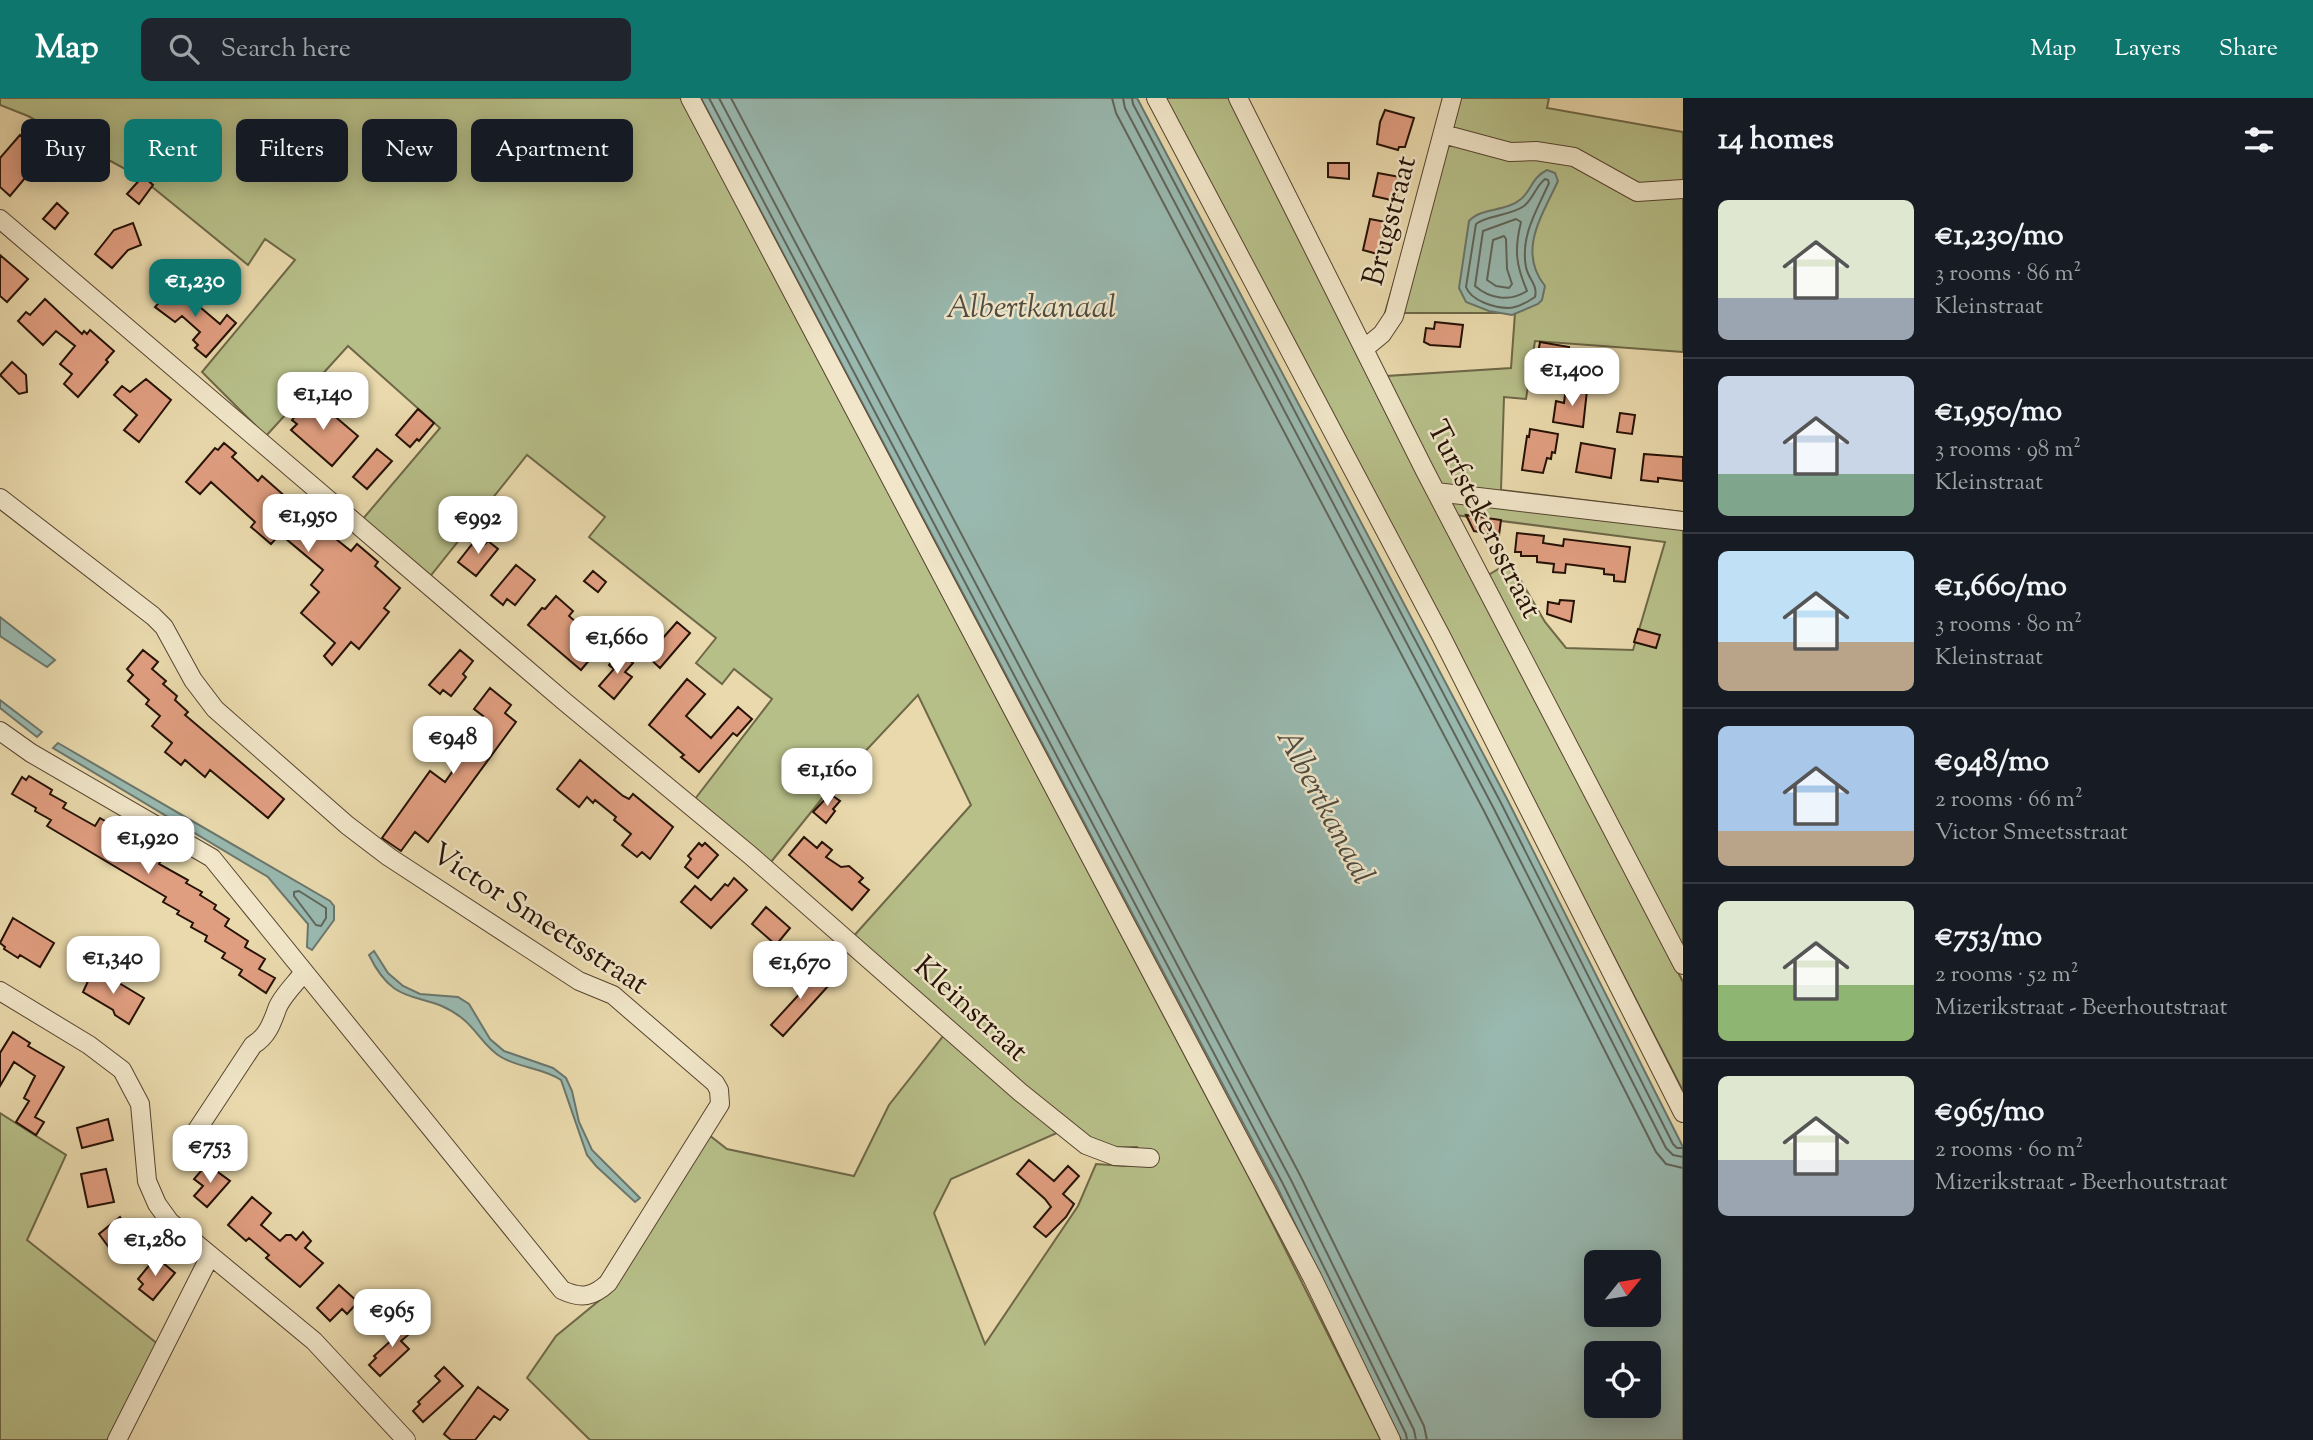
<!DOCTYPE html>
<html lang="en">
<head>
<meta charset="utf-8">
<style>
	body { margin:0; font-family:"Sorts Mill Goudy",serif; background:#20242c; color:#f1f3f6; height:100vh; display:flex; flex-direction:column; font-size:26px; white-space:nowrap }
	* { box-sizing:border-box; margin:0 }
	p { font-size:23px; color:#9ea1a6 }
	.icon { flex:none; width:38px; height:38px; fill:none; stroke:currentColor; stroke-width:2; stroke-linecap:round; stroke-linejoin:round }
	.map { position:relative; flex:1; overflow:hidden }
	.sheet { display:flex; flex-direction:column; background:#171b24; width:630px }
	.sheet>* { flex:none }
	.top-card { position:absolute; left:21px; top:21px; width:665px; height:63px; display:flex; gap:14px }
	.needle { width:46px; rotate:60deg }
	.controls { position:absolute; left:1584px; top:1152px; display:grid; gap:14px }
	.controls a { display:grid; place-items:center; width:77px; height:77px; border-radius:10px; background:#171b24; box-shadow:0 4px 18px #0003; font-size:35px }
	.price { position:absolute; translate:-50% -60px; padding:0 16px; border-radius:14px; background:#fff; color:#222; font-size:23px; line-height:46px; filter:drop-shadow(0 2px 4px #0008) }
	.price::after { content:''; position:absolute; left:50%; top:42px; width:21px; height:16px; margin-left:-10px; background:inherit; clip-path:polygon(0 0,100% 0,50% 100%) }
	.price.on { background:#0f766e; color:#fff }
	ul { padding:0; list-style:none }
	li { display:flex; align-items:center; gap:21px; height:175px; padding:0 35px }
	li+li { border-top:2px solid #363941 }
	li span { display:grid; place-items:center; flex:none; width:196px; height:140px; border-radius:10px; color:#555 }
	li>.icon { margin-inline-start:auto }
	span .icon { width:84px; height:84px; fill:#fffc; stroke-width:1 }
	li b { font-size:30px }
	h2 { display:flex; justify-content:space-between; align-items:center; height:84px; padding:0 35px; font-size:30px }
	.pill { padding:0 24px; border-radius:10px; background:#171b24; box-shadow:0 4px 18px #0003; font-size:24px; line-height:63px }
	.pill.on { background:#0f766e; color:#fff }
	header { display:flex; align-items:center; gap:42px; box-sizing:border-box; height:98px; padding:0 35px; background:#0f766e; color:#fff }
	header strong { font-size:33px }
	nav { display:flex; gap:38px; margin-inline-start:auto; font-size:24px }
	.search { width:490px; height:63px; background:#20242c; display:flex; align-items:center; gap:18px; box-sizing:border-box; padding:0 24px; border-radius:10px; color:#9ea1a6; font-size:26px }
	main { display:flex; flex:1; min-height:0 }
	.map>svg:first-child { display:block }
</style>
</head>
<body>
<header>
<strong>Map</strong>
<div class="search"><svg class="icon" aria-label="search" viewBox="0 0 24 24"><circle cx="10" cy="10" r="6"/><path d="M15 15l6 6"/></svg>Search here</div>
<nav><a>Map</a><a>Layers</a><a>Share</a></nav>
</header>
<main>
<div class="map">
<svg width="1683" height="1342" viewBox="0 0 1683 1342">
	<rect width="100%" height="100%" fill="#e9d9ac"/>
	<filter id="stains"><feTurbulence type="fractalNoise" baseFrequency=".00286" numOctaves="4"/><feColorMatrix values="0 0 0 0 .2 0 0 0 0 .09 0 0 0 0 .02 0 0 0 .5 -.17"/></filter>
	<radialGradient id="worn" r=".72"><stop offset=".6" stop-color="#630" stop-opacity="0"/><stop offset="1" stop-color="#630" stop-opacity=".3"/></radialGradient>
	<path fill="#b7bf89" stroke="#6e6848" stroke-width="2" d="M0 0H681L1252 1085 1381 1342H590L527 1280 556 1238 612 1192 709 1037 727 1051 854 1078 889 1007 944 937 1057 1035 951 1081 934 1115 985 1246 1078 1108 1096 1066 1125 1068 1145 1065 1137 1049 1103 1050 1085 1040 852 840 971 707 918 597 828 693 771 764 695 701 772 601 734 571 722 586 696 565 716 540 589 439 605 419 527 357 428 481 362 422 440 330 348 248 266 338 202 274 295 162 265 141 248 167 140 79 28 18 0 7Z
		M1164 0H1229L1683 884V993L1512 661Z
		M1448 0H1549L1547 10 1683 34V254L1535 243 1526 301 1504 299 1501 392 1683 414V849L1485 479 1510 464 1545 524 1566 550 1633 552 1665 444 1455 417 1387 278 1511 270 1515 215H1385Z
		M0 1015 66 1057 27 1142 159 1247 111 1342H0Z"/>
	<path fill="#99b9b0" stroke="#6b766c" stroke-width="2" fill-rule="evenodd" d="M701 0H1137L1507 701 1683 1049V1342H1401L1277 1089ZM1596 1164H1648V1216H1596ZM1596 1255H1648V1307H1596Z
		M1547 72 1555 75 1558 83C1542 118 1517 153 1545 188L1542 202 1538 206 1512 217 1489 213 1466 204 1459 190 1469 123C1482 109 1506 114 1521 101 1532 92 1531 80 1547 72Z
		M0 519 55 562 47 569 0 538Z
		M0 602 42 634 37 639 0 610Z
		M58 645 330 803 334 808V822L312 852 307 849 308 826 268 779 53 650Z
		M374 853 388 875 403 888 420 896 458 899 469 906 490 941 504 953 553 970 566 980 572 993 579 1024 592 1052 640 1100 635 1104 596 1068 587 1057 561 982C543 970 519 970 501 959 485 950 477 932 463 921 424 889 397 915 369 857Z"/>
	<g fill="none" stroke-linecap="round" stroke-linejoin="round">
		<path stroke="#60665b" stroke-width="2" d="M709 0 1283 1086 1406 1336 1407 1342
			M719 0 1291 1082 1414 1332 1416 1342
			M731 0 1300 1077 1424 1328 1427 1342
			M1112 0 1116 15 1484 713 1656 1054 1666 1066 1683 1070
			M1123 0 1125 10 1493 709 1666 1050 1673 1057 1683 1059
			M1132 0 1133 6 1501 705 1673 1046 1677 1050H1683
			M1545 81 1548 82 1549 85C1537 112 1520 138 1526 169 1528 181 1538 186 1535 199 1529 203 1517 210 1509 210 1495 210 1471 203 1466 189L1476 126C1487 117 1510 118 1524 108 1533 101 1536 88 1545 81Z
			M1516 121 1521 124C1514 152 1516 167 1527 193 1510 204 1490 201 1475 188L1483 133Z
			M1504 138 1506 141 1507 171 1512 186 1509 190 1496 188 1487 182 1493 142Z
			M299 793 326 810V820L321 828 316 827 294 798V794Z"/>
	</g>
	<path fill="#e09e80" stroke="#261206" stroke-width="2" d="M1385 12 1414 20 1405 49H1399L1398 52 1377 46 1380 24Z
		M20 37 33 48 60 55 42 75 35 68 10 98 0 89V60Z
		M1328 65H1349V81L1328 79Z
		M1378 75 1400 79 1396 103 1373 98Z
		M143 78 153 87 139 106 127 96Z
		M57 105 68 115 55 131 43 121Z
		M1370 121 1391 125 1388 138 1385 137 1381 157 1363 152Z
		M133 125 141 147 128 152 112 170 95 156 114 132Z
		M0 157 28 181 7 204 0 198Z
		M177 185 196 202 194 204 220 226 227 217 236 225 206 259 195 250 198 247 193 242 200 234 182 218 175 224 155 209Z
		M45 201 82 236 84 233 87 236 90 232 114 253 106 262 108 264 78 299 64 286 72 276 60 266 75 248 56 233 43 247 18 223 26 214 30 217Z
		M1435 224 1463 227 1460 249 1430 247 1424 244 1426 230 1434 231Z
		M1540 244 1569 249 1566 266 1537 261Z
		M12 264 26 277 27 294 19 296 0 277Z
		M146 281 171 302 139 344 124 332 137 317 114 297 122 288 130 294Z
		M1566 289 1587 292 1583 329 1553 324 1556 303 1564 305Z
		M312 299 358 338 332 368 291 332 297 326 292 322Z
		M418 311 434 325 419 343 417 341 410 349 396 337Z
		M1620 315 1635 317 1632 336 1617 334Z
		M1530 331 1558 336 1555 355 1552 354 1551 361 1547 360 1543 375 1522 372 1527 338 1529 339Z
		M224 345 236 355 232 359 258 383 262 378 330 438 331 437 351 453 357 446 378 464 375 468 400 490 384 510 389 514 359 551 351 544 332 567 324 558 335 545 301 515 319 494 311 487 323 472 280 436 271 446 251 429 255 424 211 384 200 396 186 384 215 350 218 352Z
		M1581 345 1615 351 1611 380 1576 374Z
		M377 351 392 363 367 391 353 379Z
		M1644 356 1683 359V383L1658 380V384L1641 382Z
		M1466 417 1501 422 1499 437 1474 433Z
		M1517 435 1544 438 1543 445 1563 448 1564 441 1630 449 1625 484 1614 483V477L1604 476V471L1566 466 1565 475 1553 474 1554 466 1537 464V458H1521V454H1515Z
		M477 440 485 446 488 443 498 451 476 478 458 464Z
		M516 467 535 482 515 507 507 501 503 507 491 497Z
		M593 473 606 484 598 494 584 483Z
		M556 498 573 513 569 518 602 547 581 572 528 527 542 510 545 511Z
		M1560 502 1574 503 1571 524 1547 516 1548 504 1559 506Z
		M677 524 690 535 660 570 647 558Z
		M1638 531 1660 537 1656 550 1634 544Z
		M143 552 158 564 152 571 166 583 163 586 177 598 175 602 188 614 185 617 284 701 268 720 210 672 205 679 185 662 181 667 165 654 172 645 152 628 160 618 146 606 149 602 128 583 133 577 127 571Z
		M460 552 473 563 463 576 466 579 451 598 443 592 440 596 429 587Z
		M620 554 633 565 625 574 632 579 614 601 599 588 614 571 609 567Z
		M687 581 705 596 686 618 711 640 738 609 752 621 737 638 733 635 699 674 681 659 684 657 649 627Z
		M490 590 511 607 505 615 516 624 428 744 415 734 401 753 382 740 430 673 445 684 471 647 465 642 483 618 474 611Z
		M580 662 623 698 629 701 633 696 673 729 650 761 642 754 637 759 622 747 631 736 614 722 616 719 595 702 593 705 587 699 579 709 557 691Z
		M29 678 52 692 50 696 66 705 63 710 95 728 100 720 164 758 159 766 188 782 186 785 202 794 200 797 216 807 214 811 229 821 225 828 248 843 245 849 265 861 259 871 275 880 266 895 239 877 242 872 222 860 225 855 205 843 207 838 191 829 193 825 177 816 179 813 163 804 166 799 47 728 51 722 35 713 36 710 12 696 22 679 26 682Z
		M830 696 840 703 833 711 835 713 826 725 813 714Z
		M804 739 817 750 822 744 832 752 826 759 841 769 849 768 863 780 859 784 869 792 852 812 789 757Z
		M699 745 702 748 705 745 718 757 698 780 685 769 691 761 688 758Z
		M734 780 747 792 711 830 681 804 695 788 711 802 725 786 728 788Z
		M766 809 790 830 776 847 752 826Z
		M13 820 54 845 40 869 20 857 18 860 4 851 5 849 0 845Z
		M94 870 144 900 129 926 115 917 113 912 83 894Z
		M800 871 813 882 817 877 829 887 783 938 771 927 804 891 792 880Z
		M13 934 30 945 28 948 64 969 35 1019 44 1024 36 1037 16 1024 29 1003 24 1000 35 978 14 964 0 988V955Z
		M108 1021 113 1042 82 1050 77 1030Z
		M1029 1062 1054 1083 1068 1068 1079 1078 1063 1096 1074 1106 1066 1119 1046 1139 1034 1129 1051 1109 1045 1101 1017 1076Z
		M207 1066 230 1083 207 1109 194 1098 203 1088 194 1081Z
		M106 1071 114 1104 88 1109 81 1076Z
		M252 1099 271 1115 261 1127 280 1143 286 1137H291L296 1142 303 1134 311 1143 305 1150 323 1165 300 1189 266 1160 269 1157 249 1140 246 1143 228 1127Z
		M120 1119 141 1146 119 1163 99 1136Z
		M156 1159 175 1175 153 1202 139 1191 143 1186 138 1181Z
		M339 1187 358 1204 347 1216 342 1211 330 1223 317 1210Z
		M405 1221 415 1231 401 1243 409 1251 380 1278 369 1267 376 1260 374 1258 395 1239 391 1234Z
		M444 1269 463 1288 423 1324 413 1313 420 1306 418 1304 440 1283 435 1278Z
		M478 1289 508 1312 500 1322 494 1318 475 1342H451L444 1336Z"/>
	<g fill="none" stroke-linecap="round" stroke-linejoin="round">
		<g stroke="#574430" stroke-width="20">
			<path id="minor" d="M690 0 1312 1179 1391 1342
				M1156 0 1441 538 1683 1015
				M1238 0 1425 373 1683 867
				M1443 36 1510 54 1536 53 1574 59 1637 94 1683 91
				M0 121 565 604 750 757 1020 994 1086 1047 1115 1058 1150 1060
				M1365 250 1382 236 1394 218 1452 0
				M1436 394 1683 423
				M0 400 153 518 164 529 193 582 215 611 347 727 389 759 579 883 613 897 715 985 719 992 720 1006 608 1185C593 1199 581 1201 562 1192L212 760 31 655 0 633
				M0 893 89 947 122 972 140 1006 147 1083 157 1106 170 1124 314 1243 406 1342
				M193 1038 253 947C267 939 272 925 277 911 281 899 296 885 304 874
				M117 1342 210 1158"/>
		</g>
		<use href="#minor" stroke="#f1e6c9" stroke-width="18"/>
	</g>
	<g text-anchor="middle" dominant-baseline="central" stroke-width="5" stroke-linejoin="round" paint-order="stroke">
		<g font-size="30" fill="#261206" stroke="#f1e6c9">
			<text transform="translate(1391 123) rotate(-75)">Brugstraat</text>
			<text transform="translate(1483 422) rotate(63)">Turfstekersstraat</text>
			<text transform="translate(539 822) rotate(33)">Victor Smeetsstraat</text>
			<text transform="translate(970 912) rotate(42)">Kleinstraat</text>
		</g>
		<g font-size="32" font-style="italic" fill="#4e4c42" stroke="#f1e6c9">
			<text x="1031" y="211">Albertkanaal</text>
			<text transform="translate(1324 709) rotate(62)">Albertkanaal</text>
		</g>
	</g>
	<rect width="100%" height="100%" filter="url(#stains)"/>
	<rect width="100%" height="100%" fill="url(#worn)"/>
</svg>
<div class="controls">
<a><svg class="needle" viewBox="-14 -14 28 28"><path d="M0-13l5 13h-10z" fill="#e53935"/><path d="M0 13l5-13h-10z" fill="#9ea1a6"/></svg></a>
<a><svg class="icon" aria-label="locate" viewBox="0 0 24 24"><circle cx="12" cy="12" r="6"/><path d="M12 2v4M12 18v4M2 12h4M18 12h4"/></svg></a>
</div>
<b class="price on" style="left:195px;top:221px">€1,230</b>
<b class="price" style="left:1572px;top:310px">€1,400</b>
<b class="price" style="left:323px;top:334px">€1,140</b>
<b class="price" style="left:308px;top:456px">€1,950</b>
<b class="price" style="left:478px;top:458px">€992</b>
<b class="price" style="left:617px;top:578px">€1,660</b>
<b class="price" style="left:453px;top:678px">€948</b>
<b class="price" style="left:827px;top:710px">€1,160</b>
<b class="price" style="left:148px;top:778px">€1,920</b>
<b class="price" style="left:113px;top:898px">€1,340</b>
<b class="price" style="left:800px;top:903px">€1,670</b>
<b class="price" style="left:210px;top:1087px">€753</b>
<b class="price" style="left:155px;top:1180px">€1,280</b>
<b class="price" style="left:392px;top:1251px">€965</b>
<div class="top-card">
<a class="pill">Buy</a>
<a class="pill on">Rent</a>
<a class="pill">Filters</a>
<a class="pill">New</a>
<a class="pill">Apartment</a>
</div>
</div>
<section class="sheet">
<h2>14 homes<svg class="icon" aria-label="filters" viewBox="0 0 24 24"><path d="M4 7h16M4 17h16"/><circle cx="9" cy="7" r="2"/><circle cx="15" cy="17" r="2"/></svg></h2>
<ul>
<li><span style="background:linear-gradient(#dfe7d0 70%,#9aa5b1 0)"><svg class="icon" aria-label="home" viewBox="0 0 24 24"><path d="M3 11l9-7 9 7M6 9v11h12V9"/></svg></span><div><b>€1,230/mo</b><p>3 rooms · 86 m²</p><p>Kleinstraat</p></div></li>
<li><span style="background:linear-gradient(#c9d6e8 70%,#7fa58c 0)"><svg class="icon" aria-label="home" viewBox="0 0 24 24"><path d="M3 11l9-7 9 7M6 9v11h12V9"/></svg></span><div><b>€1,950/mo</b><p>3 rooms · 98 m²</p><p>Kleinstraat</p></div></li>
<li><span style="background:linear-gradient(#bfe0f5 65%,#b9a48a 0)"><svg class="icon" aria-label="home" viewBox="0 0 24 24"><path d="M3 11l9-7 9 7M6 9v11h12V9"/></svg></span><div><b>€1,660/mo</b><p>3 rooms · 80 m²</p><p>Kleinstraat</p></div></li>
<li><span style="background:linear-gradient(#a9c7e8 75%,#b9a48a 0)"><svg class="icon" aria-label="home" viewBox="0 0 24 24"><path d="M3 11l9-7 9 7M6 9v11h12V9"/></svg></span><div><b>€948/mo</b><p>2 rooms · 66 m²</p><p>Victor Smeetsstraat</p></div></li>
<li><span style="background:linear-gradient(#dfe7d0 60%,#8fb573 0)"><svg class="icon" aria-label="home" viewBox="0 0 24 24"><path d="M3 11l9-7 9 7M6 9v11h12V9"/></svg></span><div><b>€753/mo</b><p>2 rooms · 52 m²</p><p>Mizerikstraat - Beerhoutstraat</p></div></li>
<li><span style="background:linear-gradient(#dfe7d0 60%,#9aa5b1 0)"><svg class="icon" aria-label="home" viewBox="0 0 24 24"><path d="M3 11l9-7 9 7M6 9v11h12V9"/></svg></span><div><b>€965/mo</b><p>2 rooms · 60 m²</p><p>Mizerikstraat - Beerhoutstraat</p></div></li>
</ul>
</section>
</main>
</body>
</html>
